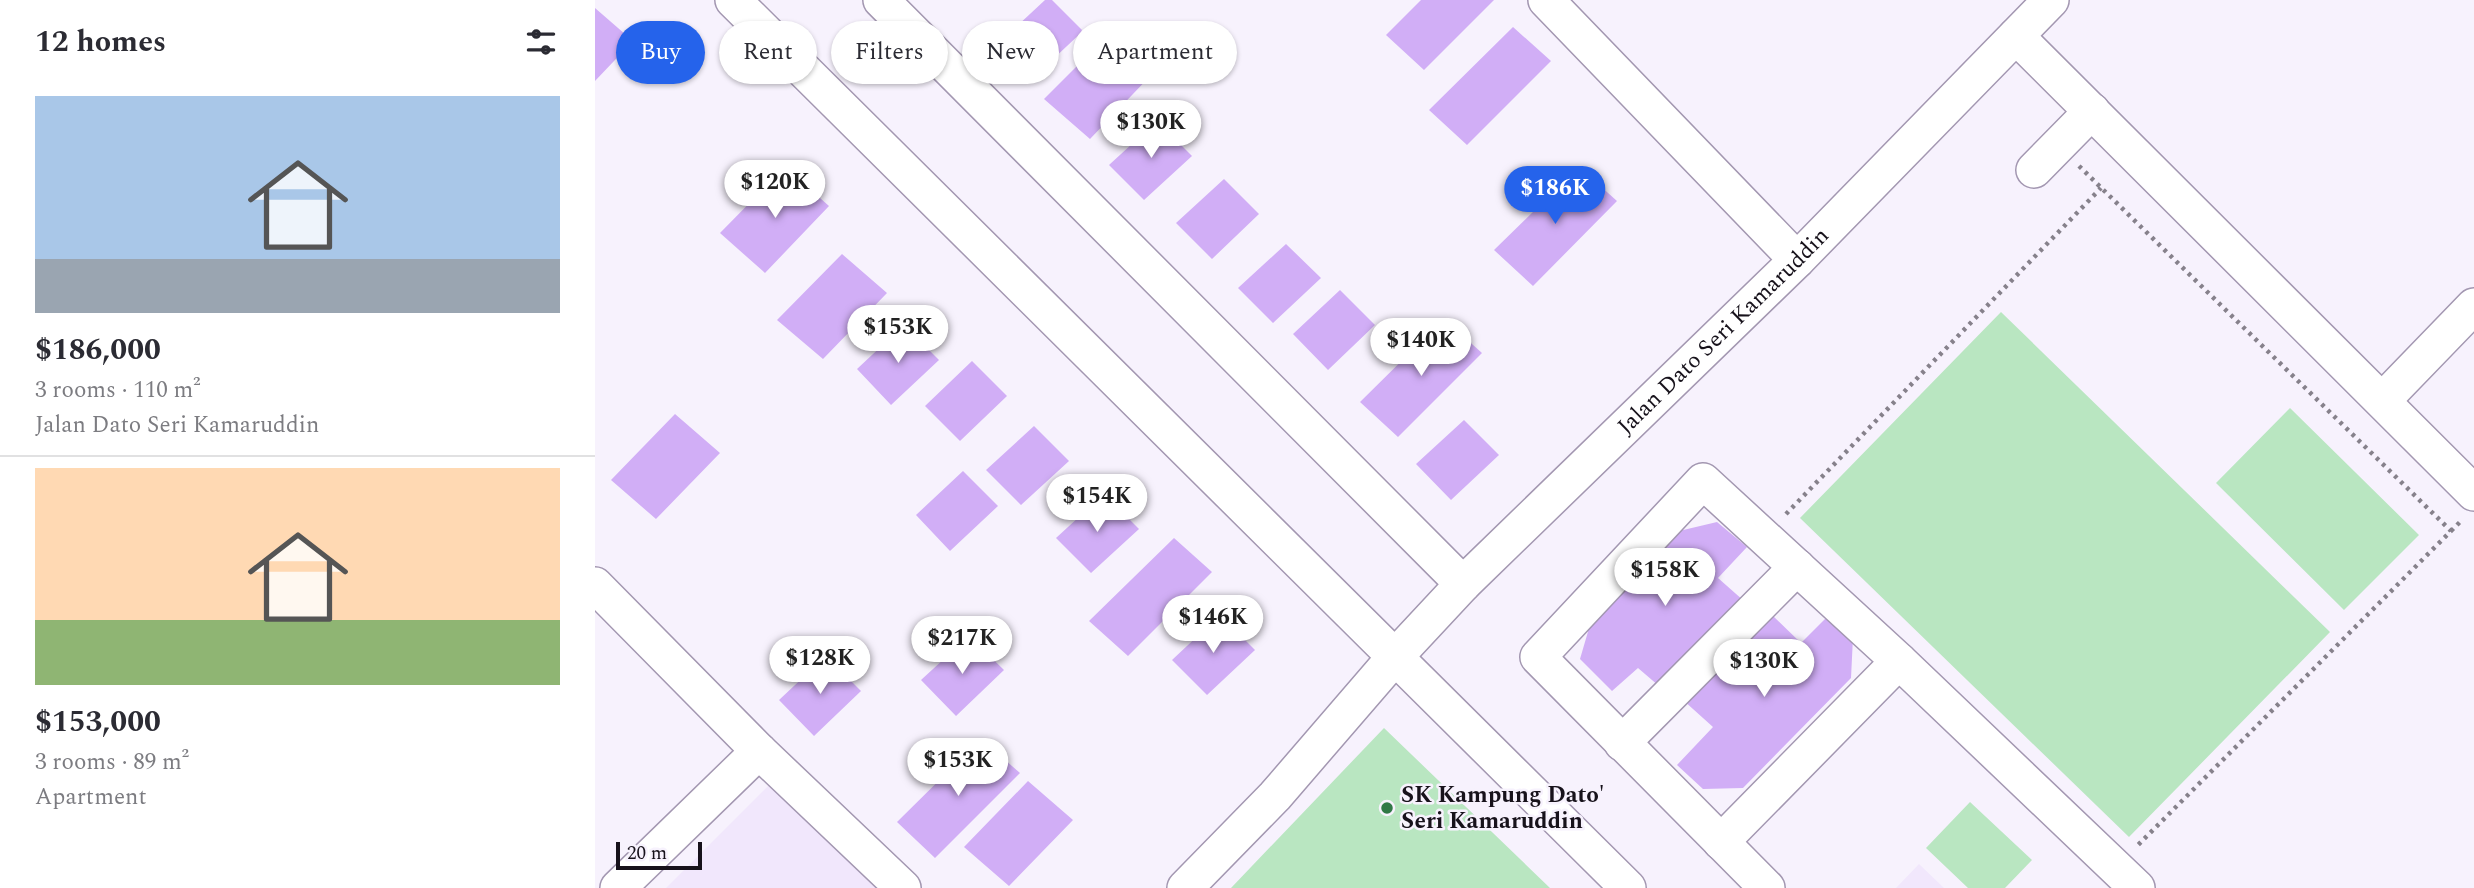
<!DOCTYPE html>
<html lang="en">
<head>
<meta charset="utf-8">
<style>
	body { margin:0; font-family:Spectral,serif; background:#f2f2f3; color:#2b2b33; height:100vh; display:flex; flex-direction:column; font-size:26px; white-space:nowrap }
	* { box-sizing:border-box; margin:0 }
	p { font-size:23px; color:#7c7c81 }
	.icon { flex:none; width:38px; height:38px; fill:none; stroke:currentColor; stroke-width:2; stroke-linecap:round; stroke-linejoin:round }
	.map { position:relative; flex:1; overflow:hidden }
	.sheet { display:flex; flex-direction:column; background:#fff; width:595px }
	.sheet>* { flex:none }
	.guide { position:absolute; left:21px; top:21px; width:665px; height:63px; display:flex; gap:14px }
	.scale { position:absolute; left:21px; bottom:18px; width:86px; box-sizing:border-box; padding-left:7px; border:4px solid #17121b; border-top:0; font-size:19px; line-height:24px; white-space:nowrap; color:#17121b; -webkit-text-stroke:5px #f7f2fd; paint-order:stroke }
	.price { position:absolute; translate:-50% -60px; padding:0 16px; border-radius:24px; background:#fff; color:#222; font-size:23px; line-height:46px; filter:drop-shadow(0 2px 4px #0008) }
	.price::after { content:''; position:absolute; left:50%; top:42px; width:21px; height:16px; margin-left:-10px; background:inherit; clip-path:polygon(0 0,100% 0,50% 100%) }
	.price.active { background:#2563eb; color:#fff }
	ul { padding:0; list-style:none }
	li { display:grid; align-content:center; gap:14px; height:371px; padding:0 35px }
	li+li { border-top:2px solid #e1e1e2 }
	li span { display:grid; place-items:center; height:217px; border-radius:0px; color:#555 }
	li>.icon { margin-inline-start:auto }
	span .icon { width:126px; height:126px; fill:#fffc; stroke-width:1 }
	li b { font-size:30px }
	h2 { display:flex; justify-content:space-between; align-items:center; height:84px; padding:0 35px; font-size:30px }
	.chip { padding:0 24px; border-radius:32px; background:#fff; box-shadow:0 2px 5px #0004; font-size:24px; line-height:63px }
	.chip.active { background:#2563eb; color:#fff }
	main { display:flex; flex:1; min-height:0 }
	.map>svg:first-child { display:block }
</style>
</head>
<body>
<main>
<section class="sheet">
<h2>12 homes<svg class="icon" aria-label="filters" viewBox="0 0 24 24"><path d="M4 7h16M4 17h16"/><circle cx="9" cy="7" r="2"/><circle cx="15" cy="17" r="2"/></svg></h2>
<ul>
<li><span style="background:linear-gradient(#a9c7e8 75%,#9aa5b1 0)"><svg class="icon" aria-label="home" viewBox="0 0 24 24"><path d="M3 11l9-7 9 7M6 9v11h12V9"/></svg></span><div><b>$186,000</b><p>3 rooms · 110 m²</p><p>Jalan Dato Seri Kamaruddin</p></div></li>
<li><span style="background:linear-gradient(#ffd9b3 70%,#8fb573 0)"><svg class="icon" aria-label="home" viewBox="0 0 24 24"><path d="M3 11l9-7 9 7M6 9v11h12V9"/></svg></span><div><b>$153,000</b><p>3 rooms · 89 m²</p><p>Apartment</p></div></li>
</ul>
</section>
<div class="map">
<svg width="1879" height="888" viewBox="0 0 1879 888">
	<rect width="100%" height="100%" fill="#f7f2fd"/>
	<path fill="#f1e7fc" d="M174 785 281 888H71Z
		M1324 864 1349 888H1301Z"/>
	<path fill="#b9e6c1" d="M1406 312 1735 632 1534 837 1205 518Z
		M1695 408 1824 535 1749 610 1621 483Z
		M789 728 955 888H636Z
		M1375 802 1437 860 1410 888H1373L1331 848Z"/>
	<path fill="#d1aef6" d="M450 0H457L488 31 440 76 406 41Z
		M826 0H899L829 70 791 35Z
		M0 8 38 41 0 81Z
		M918 27 956 61 872 145 834 110Z
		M514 34 559 72 495 139 449 99Z
		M562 121 597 156 549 200 514 165Z
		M190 167 234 206 170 273 125 233Z
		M984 167 1022 201 938 286 899 250Z
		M629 179 664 214 617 259 581 223Z
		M691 244 726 278 678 323 643 288Z
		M247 254 292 293 228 359 182 320Z
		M745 290 780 325 733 370 698 334Z
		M849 319 887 353 803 437 765 402Z
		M309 325 344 360 296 405 262 369Z
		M377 361 412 396 365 441 330 406Z
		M80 414 125 453 61 519 16 480Z
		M869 420 904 455 856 500 821 464Z
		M439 426 474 461 426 505 391 470Z
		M368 471 403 506 355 551 321 515Z
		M509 494 544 529 496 573 461 538Z
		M1122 522 1152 547 1123 578 1149 601 1064 686 1043 668 1017 691 985 659 997 618 1084 531Z
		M579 538 617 572 533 656 494 621Z
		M1176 614 1206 643 1235 614 1258 637 1256 678 1148 788 1108 789 1082 765 1118 727 1088 700Z
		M625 615 660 650 612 695 577 660Z
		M374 636 409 670 361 716 326 680Z
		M231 656 266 691 219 736 184 700Z
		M386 739 425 773 340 858 302 822Z
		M433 781 478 820 414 886 369 847Z"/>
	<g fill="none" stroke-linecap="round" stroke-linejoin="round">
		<g stroke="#a397b1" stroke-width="38">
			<g id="minor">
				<path d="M138 0 1033 888"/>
				<path d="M286 0 868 584"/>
				<path d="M951 0 1202 260"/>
				<path d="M1421 36 1879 493"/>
				<path d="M1439 170 1497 111"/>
				<path d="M1788 400 1879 306"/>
				<path d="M0 585 164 751 308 888"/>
				<path d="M1027 743 1202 567"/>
				<path d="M1126 842 1304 661"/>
				<path d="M23 888 164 751"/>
				<path id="s1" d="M590 888 680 796 799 658 868 584 1202 260 1456 0"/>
				<path d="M1172 888 943 657 1108 481 1304 661 1542 888"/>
			</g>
		</g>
		<path stroke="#86818b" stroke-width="4.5" stroke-dasharray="3.5 5" stroke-linecap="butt" d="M1484 166 1856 531 1541 847
			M1191 514 1506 188
			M1856 531 1868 519"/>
		<use href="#minor" stroke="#fff" stroke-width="35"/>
	</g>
	<circle fill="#307946" stroke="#f7f2fd" stroke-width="2.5" cx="792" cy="808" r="7"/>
	<g text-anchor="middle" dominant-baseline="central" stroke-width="5" stroke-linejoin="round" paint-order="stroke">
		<g font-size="23" fill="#17121b" stroke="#f7f2fd">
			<text stroke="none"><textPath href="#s1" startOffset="775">Jalan Dato Seri Kamaruddin</textPath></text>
		</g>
		<g font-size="23" font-weight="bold" fill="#17121b" stroke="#f7f2fd" text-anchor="start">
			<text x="806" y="795">SK Kampung Dato'<tspan x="806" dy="26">Seri Kamaruddin</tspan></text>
		</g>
	</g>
</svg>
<div class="scale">20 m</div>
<b class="price" style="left:556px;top:160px">$130K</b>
<b class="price" style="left:180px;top:220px">$120K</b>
<b class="price active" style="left:960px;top:226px">$186K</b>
<b class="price" style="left:303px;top:365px">$153K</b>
<b class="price" style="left:826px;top:378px">$140K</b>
<b class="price" style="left:502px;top:534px">$154K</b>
<b class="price" style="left:1070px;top:608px">$158K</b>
<b class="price" style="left:618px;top:655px">$146K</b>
<b class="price" style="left:367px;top:676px">$217K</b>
<b class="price" style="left:225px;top:696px">$128K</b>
<b class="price" style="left:1169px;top:699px">$130K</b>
<b class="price" style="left:363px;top:798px">$153K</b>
<div class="guide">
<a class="chip active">Buy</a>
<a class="chip">Rent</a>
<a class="chip">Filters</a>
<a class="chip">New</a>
<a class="chip">Apartment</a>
</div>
</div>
</main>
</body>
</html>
